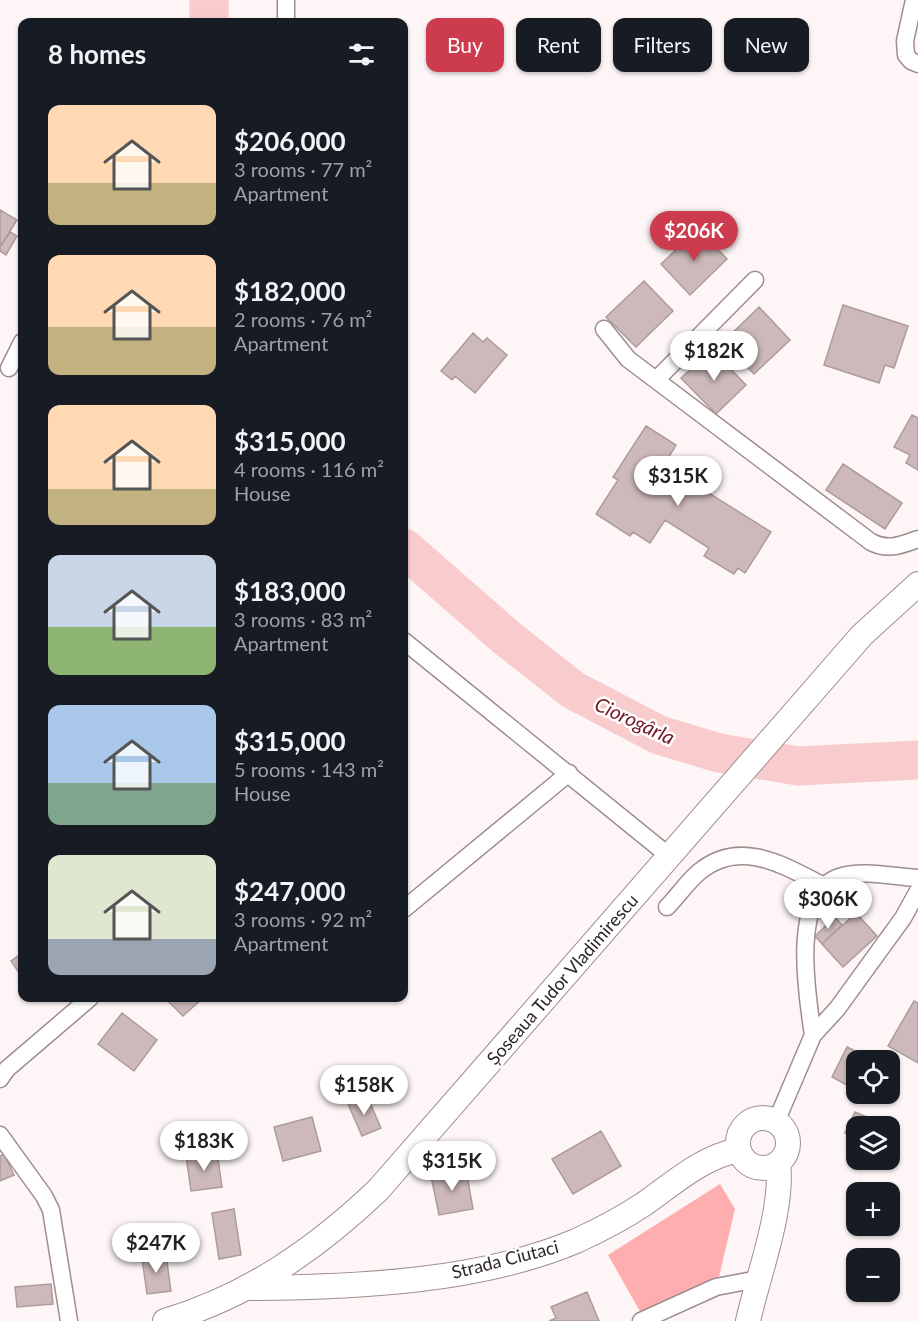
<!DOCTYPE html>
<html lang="en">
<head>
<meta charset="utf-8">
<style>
	body { margin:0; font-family:Lato,sans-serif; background:#20242c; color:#f1f3f6; height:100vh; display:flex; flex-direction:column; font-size:22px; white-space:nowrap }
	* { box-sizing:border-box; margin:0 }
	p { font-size:20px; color:#9ea1a6 }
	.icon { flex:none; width:33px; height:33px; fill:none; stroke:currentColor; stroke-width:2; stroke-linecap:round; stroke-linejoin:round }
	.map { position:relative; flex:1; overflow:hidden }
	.drawer { position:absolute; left:18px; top:18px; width:390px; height:984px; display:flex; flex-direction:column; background:#171b24; border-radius:12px; box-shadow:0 2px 4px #0004 }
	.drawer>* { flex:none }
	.banner { position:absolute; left:426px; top:18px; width:402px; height:54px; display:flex; gap:12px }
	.tools { position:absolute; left:846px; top:1050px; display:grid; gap:12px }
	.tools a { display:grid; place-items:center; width:54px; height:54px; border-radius:12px; background:#171b24; box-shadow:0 2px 4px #0004; font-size:30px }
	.price { position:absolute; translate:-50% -51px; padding:0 14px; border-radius:21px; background:#fff; color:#222; font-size:20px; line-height:39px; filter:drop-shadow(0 2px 3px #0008) }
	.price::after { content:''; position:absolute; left:50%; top:36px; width:18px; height:14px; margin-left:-9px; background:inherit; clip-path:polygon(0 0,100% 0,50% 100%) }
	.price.current { background:#cc3c4e; color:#fff }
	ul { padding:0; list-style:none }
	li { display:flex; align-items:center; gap:18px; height:150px; padding:0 30px }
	li span { display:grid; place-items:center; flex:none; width:168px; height:120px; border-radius:12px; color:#555 }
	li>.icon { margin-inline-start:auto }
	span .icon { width:72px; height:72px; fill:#fffc; stroke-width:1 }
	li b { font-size:26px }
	h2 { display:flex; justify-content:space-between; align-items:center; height:72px; padding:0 30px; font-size:26px }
	.pill { padding:0 21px; border-radius:12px; background:#171b24; box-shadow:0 2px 4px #0004; font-size:21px; line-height:54px }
	.pill.current { background:#cc3c4e; color:#fff }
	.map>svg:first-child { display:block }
</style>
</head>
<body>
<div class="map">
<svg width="918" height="1321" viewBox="0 0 918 1321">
	<rect width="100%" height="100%" fill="#fef6f6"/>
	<path fill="#feaeaf" d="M720 1184 735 1209 719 1277 642 1315 608 1255Z"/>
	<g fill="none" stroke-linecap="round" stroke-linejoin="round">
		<path stroke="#f8cccc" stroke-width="39" d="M209 22V0
			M404 548 507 638 573 690 659 735 719 753 798 766 918 760"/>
	</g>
	<path fill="#cdb9b9" stroke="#ad9b9b" stroke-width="1.5" d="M0 210 17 220 0 247Z
		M698 229 727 259 690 295 661 264Z
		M10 232 17 236 6 255 0 251V247Z
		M644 281 673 311 636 347 606 317Z
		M843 305 908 326 894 368 885 365 879 383 824 365Z
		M759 307 790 340 754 374 723 342Z
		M473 333 483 342 487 338 507 355 475 393 455 376 452 380 441 371Z
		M712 350 746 385 716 414 681 378Z
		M912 415 918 418V470L906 463 910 455 894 447Z
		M646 426 676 445 664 465 771 532 745 573 738 568 734 574 704 556 709 548 665 520 650 543 633 532 630 536 596 514 618 480 613 477Z
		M843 464 902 503 885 529 826 490Z
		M856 913 877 936 843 967 822 944Z
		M835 917 842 925 822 944 815 936Z
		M22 953V977L11 961Z
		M165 998H203L183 1016Z
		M914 1001 918 1003V1063L888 1046Z
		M122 1013 157 1040 134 1071 98 1044Z
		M847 1047 874 1060H856V1090L832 1077Z
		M367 1096 381 1128 362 1136 348 1104Z
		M855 1112 888 1126H856V1138L845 1133Z
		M312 1117 321 1151 283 1161 274 1127Z
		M601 1131 621 1166 573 1194 552 1159Z
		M217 1152 222 1187 191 1191 186 1156Z
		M4 1154 14 1175 0 1181V1156Z
		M466 1169 473 1209 439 1215 431 1176Z
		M234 1209 241 1255 219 1259 212 1213Z
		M166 1255 171 1291 147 1294 142 1258Z
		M51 1284 53 1304 17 1307 15 1287Z
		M587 1292 599 1321H549L556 1318 551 1307Z"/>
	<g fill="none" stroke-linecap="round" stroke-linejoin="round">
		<g stroke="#a08d8d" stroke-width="19">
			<path id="street" d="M286 0V20
				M914 0 905 41 906 55 911 61 918 64
				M604 329 628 359 871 542C888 551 901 545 918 539
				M9 368 22 342
				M656 380 755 280
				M404 641 669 856
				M667 907C678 896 687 882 699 872 740 838 783 865 824 886
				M404 909 569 773
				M813 1035C807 995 790 894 839 877 862 869 895 877 918 878
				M0 1079 7 1069 90 998
				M776 1122 813 1035 837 1009 903 918 918 891
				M0 1135 44 1196 51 1210 69 1321
				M641 1321 716 1287 758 1279"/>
		</g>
		<g stroke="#a08d8d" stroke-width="26">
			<path id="secondary" d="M738 1143a25 25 0 1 1 50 0a25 25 0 1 1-50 0Z
				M252 1288C356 1287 479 1282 576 1241 600 1230 623 1218 644 1204 674 1183 702 1157 739 1150
				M165 1321C248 1296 315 1250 378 1190L862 635 918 584
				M748 1321C758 1275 784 1209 778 1163"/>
		</g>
		<use href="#street" stroke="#fff" stroke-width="16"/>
		<use href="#secondary" stroke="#fff" stroke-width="24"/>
	</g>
	<g text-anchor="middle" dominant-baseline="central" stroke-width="5" stroke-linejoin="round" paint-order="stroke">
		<g font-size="18" fill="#2e2626" stroke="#fff">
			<text transform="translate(562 979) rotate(-49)">Șoseaua Tudor Vladimirescu</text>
			<text transform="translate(505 1259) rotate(-14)">Strada Ciutaci</text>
		</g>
		<g font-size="20" font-style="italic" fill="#711724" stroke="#fff">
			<text transform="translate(635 720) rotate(25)">Ciorogârla</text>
		</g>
	</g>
</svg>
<div class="tools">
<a><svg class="icon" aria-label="locate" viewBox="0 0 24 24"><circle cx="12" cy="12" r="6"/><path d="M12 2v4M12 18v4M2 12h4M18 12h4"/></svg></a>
<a><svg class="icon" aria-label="layers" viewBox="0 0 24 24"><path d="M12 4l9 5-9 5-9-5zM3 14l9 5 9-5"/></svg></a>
<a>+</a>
<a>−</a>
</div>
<b class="price current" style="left:694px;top:262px">$206K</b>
<b class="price" style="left:714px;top:382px">$182K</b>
<b class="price" style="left:678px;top:507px">$315K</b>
<b class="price" style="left:828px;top:930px">$306K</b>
<b class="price" style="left:364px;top:1116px">$158K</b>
<b class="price" style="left:204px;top:1172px">$183K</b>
<b class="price" style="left:452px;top:1192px">$315K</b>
<b class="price" style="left:156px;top:1274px">$247K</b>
<div class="banner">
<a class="pill current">Buy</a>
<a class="pill">Rent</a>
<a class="pill">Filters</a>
<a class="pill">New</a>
</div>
<section class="drawer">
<h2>8 homes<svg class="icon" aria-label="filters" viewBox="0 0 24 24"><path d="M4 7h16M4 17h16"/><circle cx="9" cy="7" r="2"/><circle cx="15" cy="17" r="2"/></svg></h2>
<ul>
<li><span style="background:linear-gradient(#ffd9b3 65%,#c2b280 0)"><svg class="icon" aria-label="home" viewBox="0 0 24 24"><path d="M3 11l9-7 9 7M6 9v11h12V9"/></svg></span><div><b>$206,000</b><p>3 rooms · 77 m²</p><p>Apartment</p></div></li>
<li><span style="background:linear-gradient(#ffd9b3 60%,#c2b280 0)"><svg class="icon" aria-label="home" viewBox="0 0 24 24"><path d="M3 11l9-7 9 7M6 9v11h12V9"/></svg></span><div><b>$182,000</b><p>2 rooms · 76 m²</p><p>Apartment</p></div></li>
<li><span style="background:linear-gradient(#ffd9b3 70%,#c2b280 0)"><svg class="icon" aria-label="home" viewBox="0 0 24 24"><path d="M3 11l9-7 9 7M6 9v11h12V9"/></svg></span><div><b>$315,000</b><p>4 rooms · 116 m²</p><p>House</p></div></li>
<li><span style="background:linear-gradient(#c9d6e8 60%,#8fb573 0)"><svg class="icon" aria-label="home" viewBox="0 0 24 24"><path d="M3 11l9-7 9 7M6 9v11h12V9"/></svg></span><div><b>$183,000</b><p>3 rooms · 83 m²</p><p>Apartment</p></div></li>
<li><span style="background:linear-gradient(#a9c7e8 65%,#7fa58c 0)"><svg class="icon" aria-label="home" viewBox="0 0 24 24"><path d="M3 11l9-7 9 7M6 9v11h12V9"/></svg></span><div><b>$315,000</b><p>5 rooms · 143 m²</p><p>House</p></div></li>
<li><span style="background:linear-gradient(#dfe7d0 70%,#9aa5b1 0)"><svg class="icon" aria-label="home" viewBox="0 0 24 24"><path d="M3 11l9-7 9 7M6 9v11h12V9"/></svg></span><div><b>$247,000</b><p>3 rooms · 92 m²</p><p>Apartment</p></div></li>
</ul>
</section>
</div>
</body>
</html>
